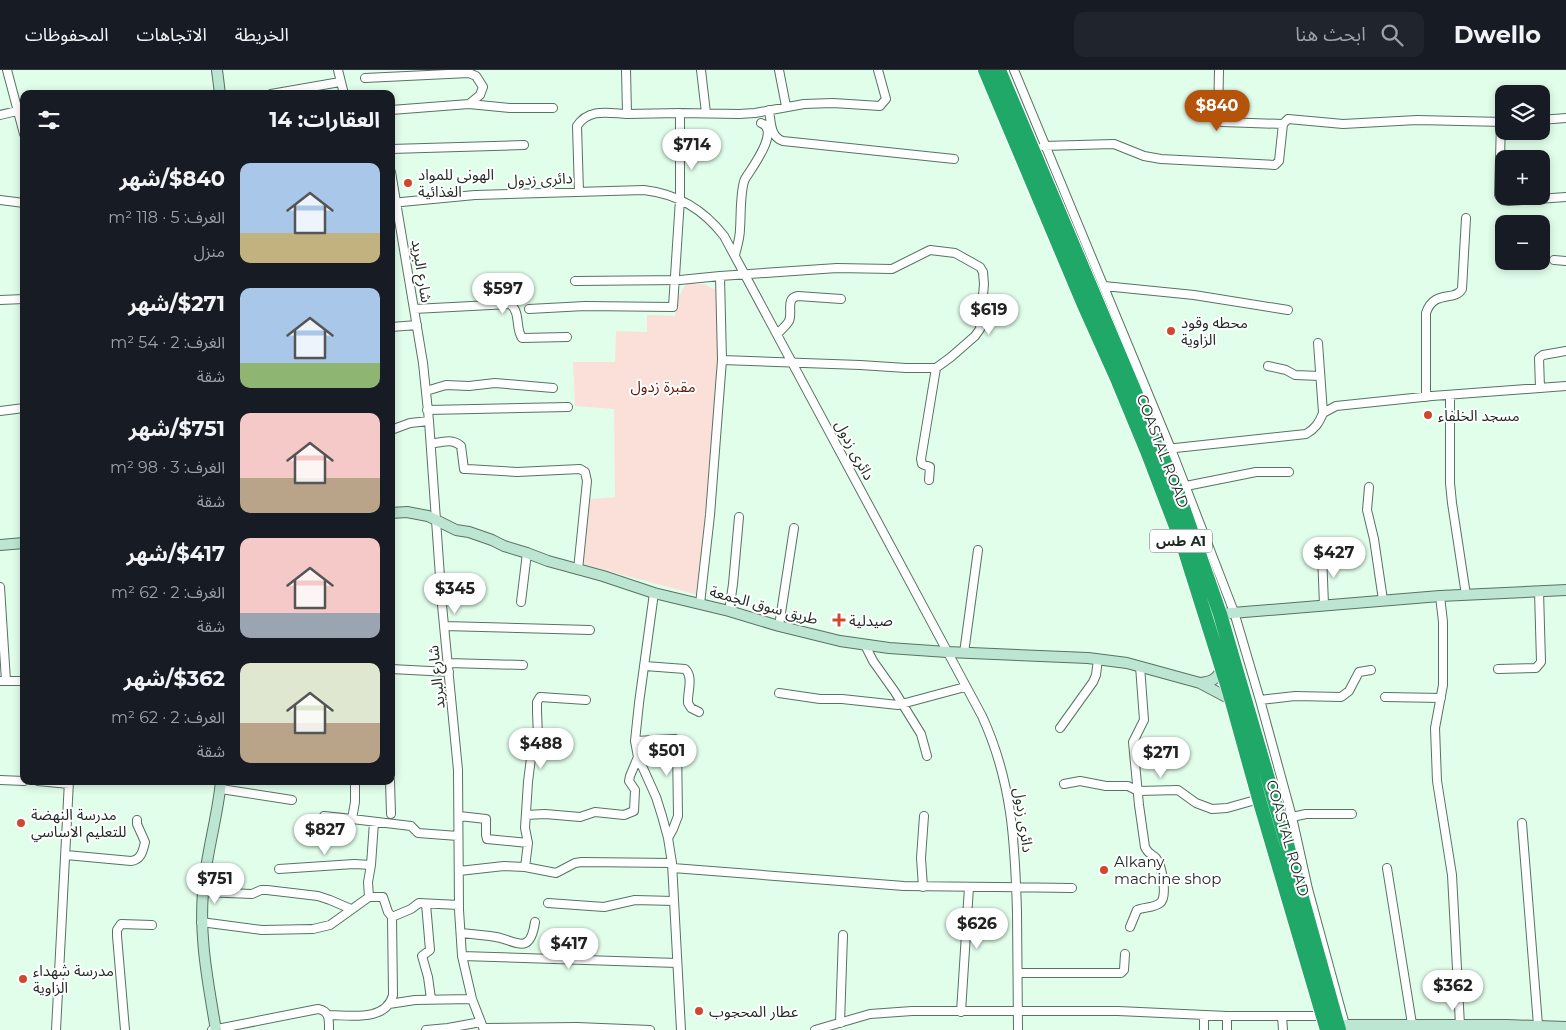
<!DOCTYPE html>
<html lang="ar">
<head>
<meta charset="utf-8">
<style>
	body { margin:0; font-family:Montserrat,"Noto Sans Arabic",sans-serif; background:#20242c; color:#f1f3f6; direction:rtl; height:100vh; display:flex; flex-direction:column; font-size:19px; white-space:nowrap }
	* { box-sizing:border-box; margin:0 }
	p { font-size:16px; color:#9ea1a6 }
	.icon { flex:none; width:28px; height:28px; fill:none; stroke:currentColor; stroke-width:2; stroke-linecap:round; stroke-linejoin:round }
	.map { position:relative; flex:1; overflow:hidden; direction:ltr }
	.drawer { position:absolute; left:20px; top:20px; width:375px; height:695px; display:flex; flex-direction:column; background:#171b24; border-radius:10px; box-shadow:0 2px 8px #0003; direction:rtl }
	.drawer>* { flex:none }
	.tools { position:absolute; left:1495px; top:15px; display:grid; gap:10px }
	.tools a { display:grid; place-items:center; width:55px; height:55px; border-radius:10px; background:#171b24; box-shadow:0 2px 8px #0003; font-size:25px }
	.price { position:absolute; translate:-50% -42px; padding:0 11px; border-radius:18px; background:#fff; color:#222; font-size:16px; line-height:32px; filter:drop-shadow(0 1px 2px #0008) }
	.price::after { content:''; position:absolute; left:50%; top:30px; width:15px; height:11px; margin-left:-8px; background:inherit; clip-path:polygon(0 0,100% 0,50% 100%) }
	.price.active { background:#b45309; color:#fff }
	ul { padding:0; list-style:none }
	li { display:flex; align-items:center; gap:15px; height:125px; padding:0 15px }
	li span { display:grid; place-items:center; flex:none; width:140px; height:100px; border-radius:10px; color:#555 }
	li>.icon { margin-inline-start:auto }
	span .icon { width:60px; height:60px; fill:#fffc; stroke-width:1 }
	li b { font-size:21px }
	h2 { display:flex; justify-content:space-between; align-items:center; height:60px; padding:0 15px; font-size:21px }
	header { display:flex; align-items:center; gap:30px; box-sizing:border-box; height:70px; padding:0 25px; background:#171b24; border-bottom:1px solid #363941 }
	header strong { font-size:24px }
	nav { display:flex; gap:28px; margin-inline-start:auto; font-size:18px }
	.search { width:350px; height:45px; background:#20242c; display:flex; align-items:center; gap:12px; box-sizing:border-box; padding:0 18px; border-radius:10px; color:#9ea1a6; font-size:19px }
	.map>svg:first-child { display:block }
</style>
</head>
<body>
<header>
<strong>Dwello</strong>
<div class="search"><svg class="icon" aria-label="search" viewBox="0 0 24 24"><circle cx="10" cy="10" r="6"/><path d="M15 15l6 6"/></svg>ابحث هنا</div>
<nav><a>الخريطة</a><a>الاتجاهات</a><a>المحفوظات</a></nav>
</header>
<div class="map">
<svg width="1566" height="960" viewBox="0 0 1566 960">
	<rect width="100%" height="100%" fill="#e1feeb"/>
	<path fill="#fbe0da" d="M686 214H703L716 220 718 307 715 358 698 525 582 494 590 429 615 427 614 339 575 336 573 292H615L616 261 647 262V245L675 246 677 229Z"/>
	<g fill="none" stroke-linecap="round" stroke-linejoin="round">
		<g stroke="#597262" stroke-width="10">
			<path id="street" d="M7 0 24 64
				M338 0 344 24
				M626 0 627 44 680 43
				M701 0 706 43
				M779 0 786 36
				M1014 0 1171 379 1234 542 1260 630 1292 747 1308 819 1345 955
				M1219 0 1218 49 1222 52 1283 54 1288 49 1343 54 1417 50 1504 52
				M365 8 469 3 476 6 483 17 480 25 469 34
				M271 24 340 12
				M391 40 469 34 510 38H553
				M769 40C771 52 770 67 783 71L954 89
				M0 45 17 41
				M1541 50 1566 48
				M1501 52 1499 125 1503 130 1509 131 1566 127
				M1043 76 1114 74 1144 86 1161 89 1275 95 1279 91 1283 54
				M391 79 524 75
				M391 102 423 293 429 351 442 535 458 700 459 840 462 886 472 929 484 960
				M579 122 577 56C589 38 608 43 627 44
				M0 130 24 133
				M391 133 475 125 644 120C678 124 703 139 724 166L982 646C1012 711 1015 772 1017 842 1017 881 1018 921 1018 960
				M735 185C737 177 740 168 740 159 741 147 740 119 745 109 751 99 781 60 761 53
				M1554 190 1566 191
				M575 211 680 210 720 206
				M1104 216 1194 225 1288 240
				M0 230 24 229
				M414 239 510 234C521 242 515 258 522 268L567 267
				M529 239 585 236 673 237 680 129V43L739 44 755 43 804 34 833 33 880 36 886 29 878 0
				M391 257 417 255
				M777 264C781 260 786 256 789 251 793 242 785 228 798 226L841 229
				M1268 296 1286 300 1295 305 1320 306
				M1540 318 1539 288 1543 285 1566 281
				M426 321 446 315 469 316 495 313 553 318
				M1450 325V413L1452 433 1466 525
				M1426 327V243C1434 219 1455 232 1462 219L1466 148
				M427 340 568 337
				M0 341 24 338
				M1323 343 1336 336 1432 326 1566 316
				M391 360 410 353 429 351
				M431 374C442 372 452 368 461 376L464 399H467L517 402 580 399 585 402 587 411 578 500
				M1166 379 1306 364C1315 359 1319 353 1323 343L1318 273
				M929 410 930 397 922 394 921 389 936 298
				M1186 416 1256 402H1289
				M1369 417 1367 440 1374 469 1383 530
				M1322 484 1324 535
				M0 517 6 611
				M654 523 639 633 635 671 638 687 656 727 662 746 668 768 672 793 681 960
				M1440 526 1443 552V615L1435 658 1437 711 1452 805 1460 955
				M521 532 527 483
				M700 534 710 445 722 290 720 206 837 198 892 199 930 180 955 183 980 197 983 202 984 214 980 259 975 266 951 287 936 298H906L860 295 722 290
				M729 541 733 514 739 447
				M444 556 590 560
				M779 556 794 458
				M865 575 873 591 895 622 921 664 927 686
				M964 583 978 480
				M448 593 523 595
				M645 596 685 599C694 607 687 623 688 633L691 638 699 642
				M391 599 449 602
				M1498 599 1536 598 1541 592 1539 521
				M0 611H24
				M779 623 820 629H842L898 635 965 617
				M1385 627 1441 628
				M1260 630 1295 626 1341 627 1349 621 1359 602 1371 600
				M1060 658 1093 612 1096 605 1098 589
				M635 671 675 669 677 674 678 746 673 759 668 768
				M0 710 24 711
				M38 711 69 714
				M355 711V732L352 749 411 756 418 763 458 766
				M390 711 391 744
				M1064 714 1080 711 1106 716H1128L1138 721 1178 720 1196 733 1212 739 1227 738 1259 729
				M221 719 292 730
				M526 745 545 744 580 747 595 742 624 745 634 741 635 720 629 711 630 706 638 687
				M324 746 352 749
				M459 746 486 749V765L487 769 528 773
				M1292 747 1306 744H1352
				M374 752 371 795 368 812 369 827H383L388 842 392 847 411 839 419 833 459 835
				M1522 753 1538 955
				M66 785 131 791C141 790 143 781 145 772L137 754V750
				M525 797 528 773 525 758 528 712 531 688 538 667 537 641V632L540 627 586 630
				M673 798 904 816 1072 818
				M1387 798 1412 954
				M279 799 354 794 371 795
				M459 801 504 796 525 797 556 803 575 793 582 792 672 793
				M923 817 921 788 924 746
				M203 822 252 824 261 820H267L318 826 330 830 351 839
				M548 833 604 837 635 830 674 831
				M426 834 430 880 422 886 428 907 431 929
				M201 852 262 860 313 859 330 855 369 827
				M1130 857 1137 840C1144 837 1154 838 1160 833 1168 828 1162 795 1156 788 1152 784 1148 784 1145 777L1139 735 1133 672 1144 650 1140 596
				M461 863C472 864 484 865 496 867 517 871 530 886 535 852
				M462 886 677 893
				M1018 903H1121L1124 900 1125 884
				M389 934 415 930 472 929
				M961 942 969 817
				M328 945C350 945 386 952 393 925L392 847
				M1204 945V960
				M1227 946V960
				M1282 946 1283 960
				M840 953 843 865
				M484 958 577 957 650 960
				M56 960 69 711
				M125 960 117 866V860L121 854 152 855
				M212 960 318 939C330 941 329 950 329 960
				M426 960 448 958 481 952
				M815 960 870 944 912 941H1118L1227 946H1323"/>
		</g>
		<g stroke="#597262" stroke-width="12">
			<path id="secondary" d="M217 0 220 24
				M391 443 407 442 428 446 456 460 469 462 492 470 504 476 527 483 548 491 603 506 654 523 729 541 779 556 840 571 889 578 947 582 1088 588 1127 593 1200 613 1232 630
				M0 475 24 473
				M1220 544 1440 526 1566 520
				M1200 613C1212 612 1217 609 1222 598
				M1338 955H1507L1566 957
				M216 960C207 908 197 857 205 805 209 774 218 743 221 711"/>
		</g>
		<g stroke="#fff" stroke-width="16">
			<path id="highway" d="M985 0 1084 235 1118 311 1147 381 1183 475 1229 621 1259 729 1327 960
				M999 0 1179 426 1220 544 1285 767 1339 960"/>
		</g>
		<use href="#street" stroke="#fff" stroke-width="8"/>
		<use href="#secondary" stroke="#bce5d2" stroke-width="10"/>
		<use href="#highway" stroke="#20a868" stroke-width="14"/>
	</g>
	<g fill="#d2462e" stroke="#fff" stroke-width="2">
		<circle cx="408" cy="113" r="5"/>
		<circle cx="1171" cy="261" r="5"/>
		<circle cx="1428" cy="345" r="5"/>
		<path d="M836.5 542.5h5v5h5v5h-5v5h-5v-5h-5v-5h5z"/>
		<circle cx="21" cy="753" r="5"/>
		<circle cx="1104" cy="800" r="5"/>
		<circle cx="23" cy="909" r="5"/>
		<circle cx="699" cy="941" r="5"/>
	</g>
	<g text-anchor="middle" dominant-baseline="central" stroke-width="4" stroke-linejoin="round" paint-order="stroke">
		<rect fill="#fff" stroke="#646b66" stroke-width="1" x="1150" y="459.5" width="62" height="23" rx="4"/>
		<g font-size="14" font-weight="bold" fill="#222c25">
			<text x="1181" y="471">طس A1</text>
		</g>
		<g font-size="15" fill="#222c25" stroke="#fff" text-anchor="start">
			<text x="418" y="104">الهونى للمواد<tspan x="418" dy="17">الغذائية</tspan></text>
			<text x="1181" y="252">محطه وقود<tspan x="1181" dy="17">الزاوية</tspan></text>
			<text x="1438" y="345">مسجد الخلفاء</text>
			<text x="849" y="550">صيدلية</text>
			<text x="31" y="744">مدرسة النهضة<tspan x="31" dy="17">للتعليم الاساسي</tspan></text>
			<text x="1114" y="791">Alkany<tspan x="1114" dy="17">machine shop</tspan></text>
			<text x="33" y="900">مدرسة شهداء<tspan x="33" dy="17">الزاوية</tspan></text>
			<text x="709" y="941">عطار المحجوب</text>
		</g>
		<g font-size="15" fill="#222c25" stroke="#fff">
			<text transform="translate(540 109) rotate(-2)">دائرى زدول</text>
			<text transform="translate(422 201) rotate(81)">شارع البريد</text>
			<text transform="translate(855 380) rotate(62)">دائرى زدول</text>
			<text transform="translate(1163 381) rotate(69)">COASTAL ROAD</text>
			<text transform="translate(764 535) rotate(15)">طريق سوق الجمعة</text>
			<text transform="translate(436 607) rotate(-96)">شارع البريد</text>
			<text transform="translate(1024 750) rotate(82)">دائرى زدول</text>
			<text transform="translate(1288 768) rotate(74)">COASTAL ROAD</text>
		</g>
		<g font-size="15" fill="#5e1407" stroke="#fff">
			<text x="663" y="316">مقبرة زدول</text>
		</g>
	</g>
</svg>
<div class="tools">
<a><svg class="icon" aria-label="layers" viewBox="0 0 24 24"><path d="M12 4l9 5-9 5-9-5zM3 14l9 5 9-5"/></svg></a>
<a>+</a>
<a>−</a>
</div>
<b class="price active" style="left:1217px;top:62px">$840</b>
<b class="price" style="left:692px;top:101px">$714</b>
<b class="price" style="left:503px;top:245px">$597</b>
<b class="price" style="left:989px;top:266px">$619</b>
<b class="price" style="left:1334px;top:509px">$427</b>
<b class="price" style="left:455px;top:545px">$345</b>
<b class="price" style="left:541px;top:700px">$488</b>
<b class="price" style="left:667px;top:707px">$501</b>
<b class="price" style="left:1161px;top:709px">$271</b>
<b class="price" style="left:325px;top:786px">$827</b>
<b class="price" style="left:215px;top:835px">$751</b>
<b class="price" style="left:977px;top:880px">$626</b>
<b class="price" style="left:569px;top:900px">$417</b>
<b class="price" style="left:1453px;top:942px">$362</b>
<section class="drawer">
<h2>العقارات: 14<svg class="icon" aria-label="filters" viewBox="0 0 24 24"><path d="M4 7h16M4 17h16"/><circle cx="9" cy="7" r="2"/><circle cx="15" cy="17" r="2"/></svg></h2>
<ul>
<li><span style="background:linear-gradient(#a9c7e8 70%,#c2b280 0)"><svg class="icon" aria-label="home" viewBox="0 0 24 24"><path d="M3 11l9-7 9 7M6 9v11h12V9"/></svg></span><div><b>$840/شهر</b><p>الغرف: 5 · 118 m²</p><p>منزل</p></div></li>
<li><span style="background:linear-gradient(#a9c7e8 75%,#8fb573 0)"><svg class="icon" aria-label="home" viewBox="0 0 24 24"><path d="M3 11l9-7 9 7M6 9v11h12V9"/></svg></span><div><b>$271/شهر</b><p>الغرف: 2 · 54 m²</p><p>شقة</p></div></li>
<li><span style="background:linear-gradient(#f6c9c9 65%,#b9a48a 0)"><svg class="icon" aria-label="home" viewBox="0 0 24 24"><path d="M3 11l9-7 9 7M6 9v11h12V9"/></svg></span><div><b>$751/شهر</b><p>الغرف: 3 · 98 m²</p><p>شقة</p></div></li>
<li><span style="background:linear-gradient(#f6c9c9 75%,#9aa5b1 0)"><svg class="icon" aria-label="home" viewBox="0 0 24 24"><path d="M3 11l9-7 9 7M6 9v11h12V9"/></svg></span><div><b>$417/شهر</b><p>الغرف: 2 · 62 m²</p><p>شقة</p></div></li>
<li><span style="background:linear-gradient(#dfe7d0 60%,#b9a48a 0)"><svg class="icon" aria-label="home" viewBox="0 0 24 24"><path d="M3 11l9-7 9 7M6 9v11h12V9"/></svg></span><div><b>$362/شهر</b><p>الغرف: 2 · 62 m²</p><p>شقة</p></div></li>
</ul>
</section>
</div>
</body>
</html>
